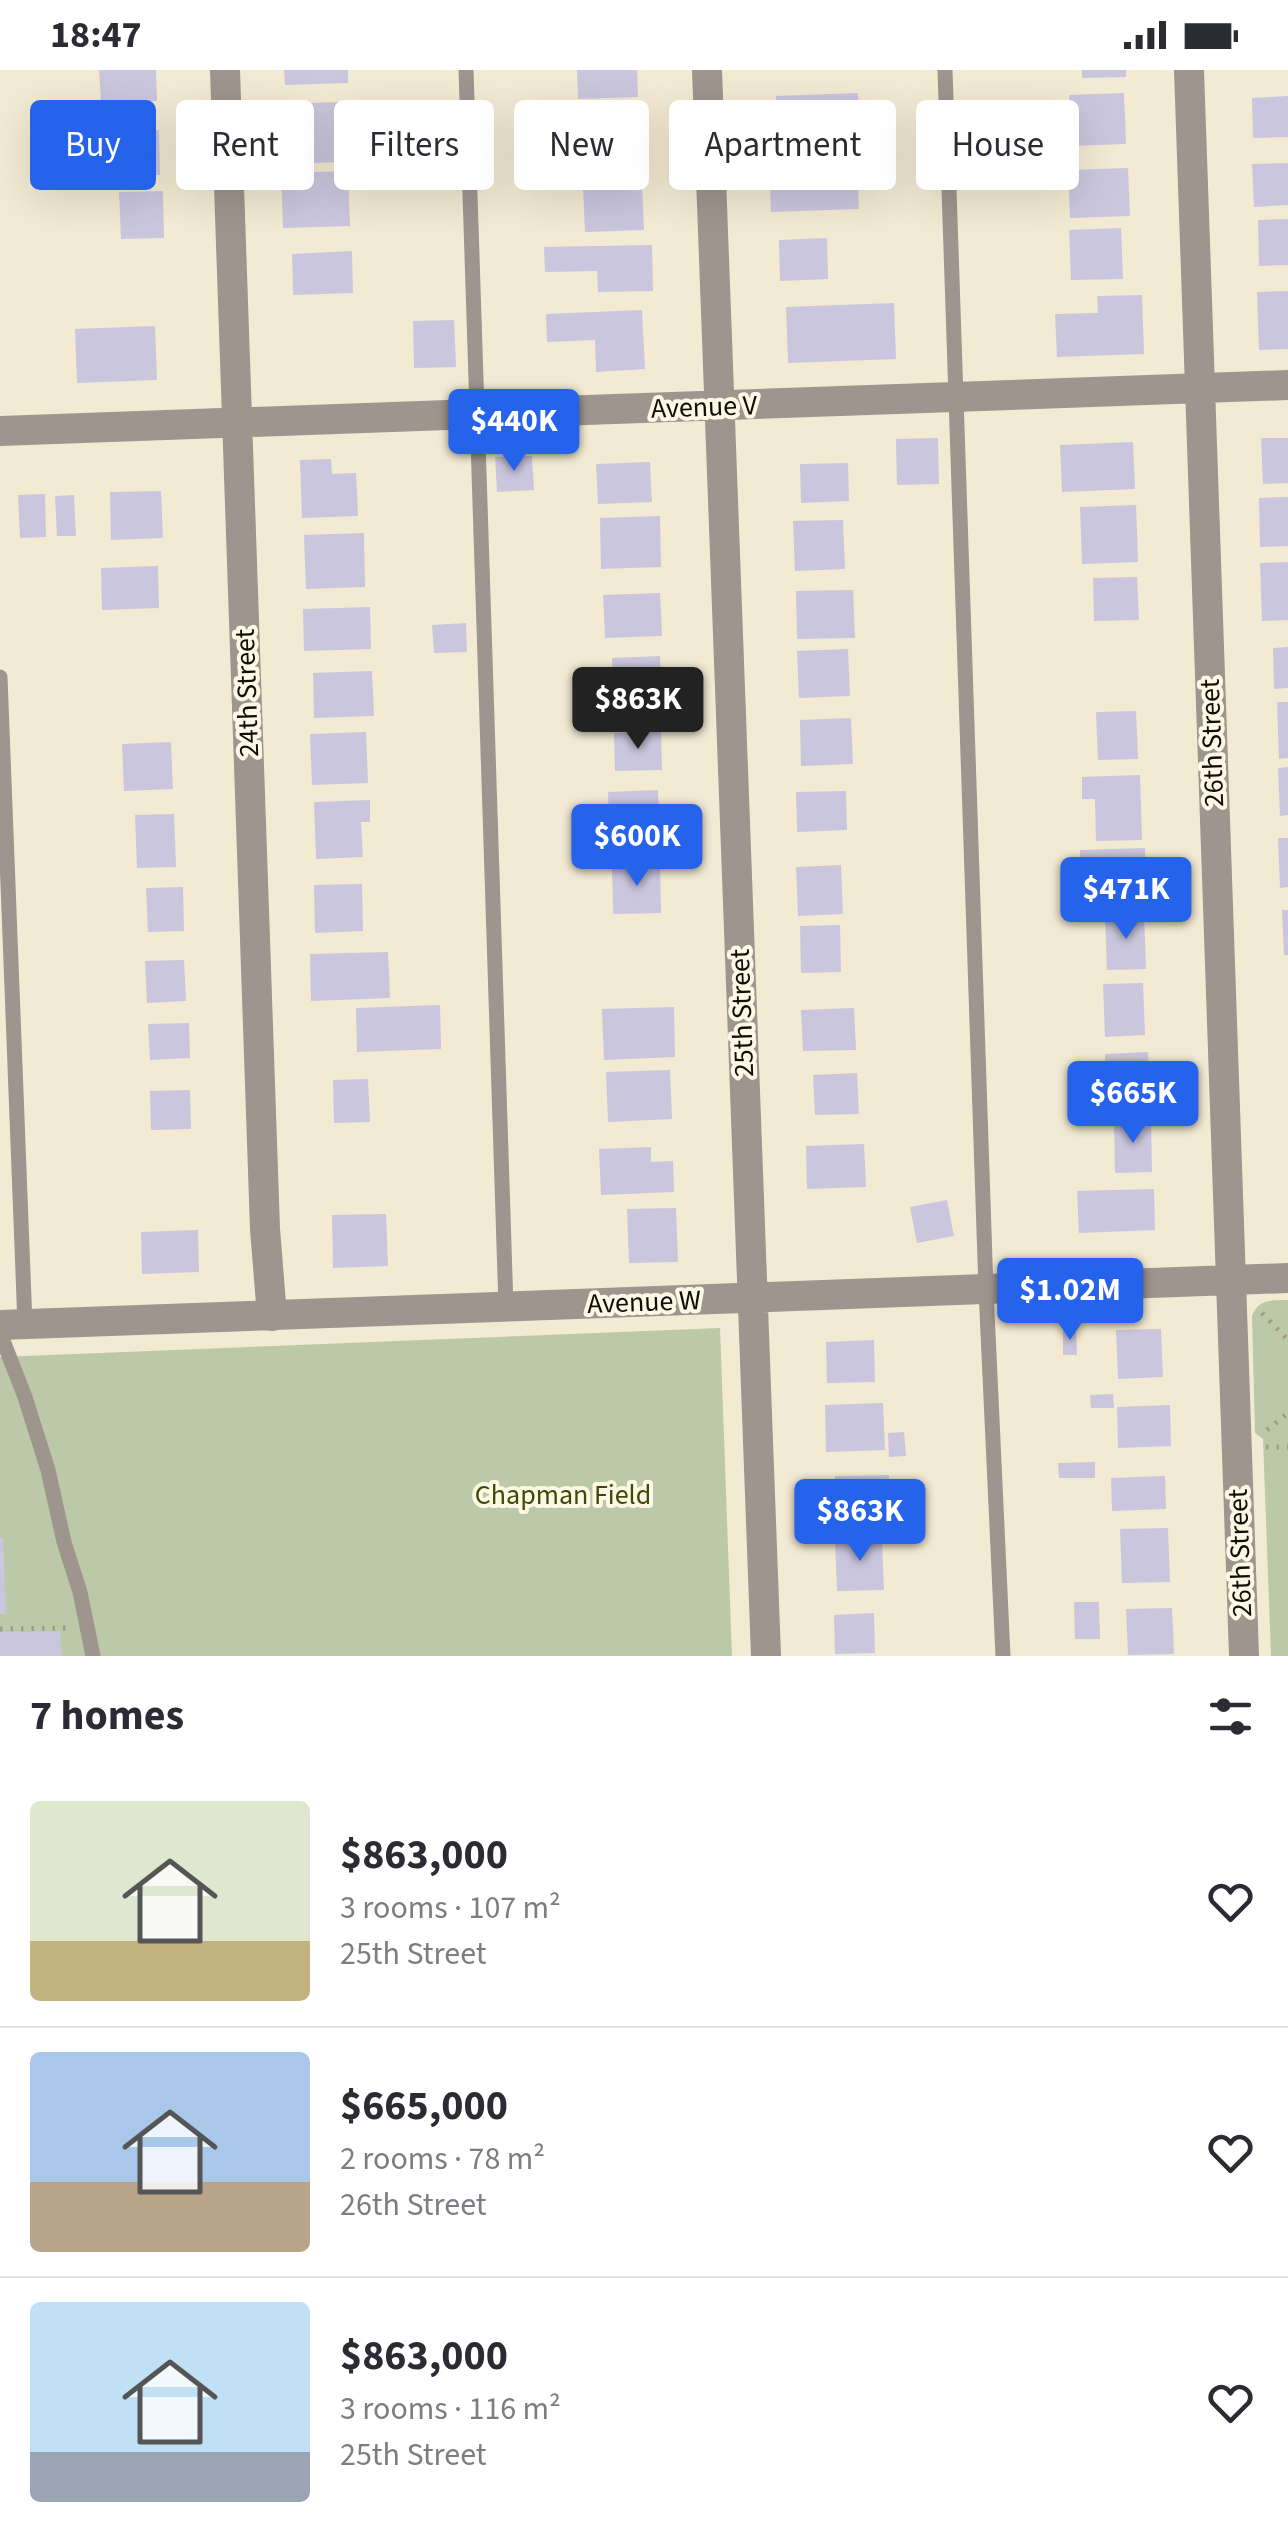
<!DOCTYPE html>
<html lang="en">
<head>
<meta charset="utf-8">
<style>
	body { margin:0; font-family:"Source Sans 3",sans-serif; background:#f7f7f7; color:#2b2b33; height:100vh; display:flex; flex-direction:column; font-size:38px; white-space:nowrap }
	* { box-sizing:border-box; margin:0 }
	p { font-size:32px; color:#7c7c81 }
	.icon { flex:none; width:55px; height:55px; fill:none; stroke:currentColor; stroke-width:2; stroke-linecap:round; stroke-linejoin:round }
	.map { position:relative; height:1586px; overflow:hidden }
	.panel { display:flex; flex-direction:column; background:#fff; flex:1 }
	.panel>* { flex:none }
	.hud { position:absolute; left:30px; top:30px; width:1230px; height:90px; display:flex; gap:20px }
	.price { position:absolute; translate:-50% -85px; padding:0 22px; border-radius:10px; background:#2563eb; color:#fff; font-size:32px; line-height:65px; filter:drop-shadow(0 2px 5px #0008) }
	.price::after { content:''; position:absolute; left:50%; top:60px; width:30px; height:22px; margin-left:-15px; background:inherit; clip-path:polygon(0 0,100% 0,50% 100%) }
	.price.current { background:#222; color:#fff }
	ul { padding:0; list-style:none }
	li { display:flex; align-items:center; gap:30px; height:250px; padding:0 30px }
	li+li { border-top:2px solid #e1e1e2 }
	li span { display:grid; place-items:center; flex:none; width:280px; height:200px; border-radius:10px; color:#555 }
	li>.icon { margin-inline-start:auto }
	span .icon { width:120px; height:120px; fill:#fffc; stroke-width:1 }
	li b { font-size:42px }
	h2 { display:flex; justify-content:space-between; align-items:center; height:120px; padding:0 30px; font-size:42px }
	.tag { padding:0 35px; border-radius:10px; background:#fff; box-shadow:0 10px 40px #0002; font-size:35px; line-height:90px }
	.tag.current { background:#2563eb; color:#fff }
	.status { display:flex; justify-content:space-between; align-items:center; height:70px; padding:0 50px; background:#fff; direction:ltr }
	.status svg { height:28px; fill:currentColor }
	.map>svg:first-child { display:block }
</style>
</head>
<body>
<div class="status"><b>18:47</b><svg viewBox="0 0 49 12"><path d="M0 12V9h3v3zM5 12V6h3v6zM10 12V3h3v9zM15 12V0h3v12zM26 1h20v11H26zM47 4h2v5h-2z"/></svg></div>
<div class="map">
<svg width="1288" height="1586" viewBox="0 0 1288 1586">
	<rect width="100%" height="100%" fill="#f3ead3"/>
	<path fill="#bcc9a8" d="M1288 1230V1586H1271L1263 1369 1255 1363 1252 1246C1258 1229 1272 1230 1288 1230Z
		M720 1258 732 1586H0V1287Z"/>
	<path fill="#cac6dd" d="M99 0H156L157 31 101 33Z
		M284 0H348V13L285 15Z
		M577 0H637L638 27 578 29Z
		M1082 0H1126V7L1082 8Z
		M858 23 860 71 777 74 776 26Z
		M1124 23 1126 74 1071 76 1069 25Z
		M1288 26V67L1253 68 1252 28Z
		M339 32 341 92 288 94 286 34Z
		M640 50 641 94 576 97 575 53Z
		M159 60 160 105 90 108 88 63Z
		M857 90 859 139 771 142 769 93Z
		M1288 93V135L1254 137 1252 94Z
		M1128 98 1130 146 1070 148 1068 100Z
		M348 101 350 156 283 158 281 103Z
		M642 114 644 160 585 162 583 116Z
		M163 121 164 168 121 169 119 122Z
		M1288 149V195L1259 196 1258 150Z
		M1121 158 1123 209 1071 210 1069 160Z
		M827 168 828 209 780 211 779 170Z
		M652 175 653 221 598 222 597 201 545 202 544 177Z
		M352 181 353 223 293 225 292 184Z
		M1288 221V279L1259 280 1257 222Z
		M1142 225 1144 284 1057 287 1055 244 1098 243 1097 226Z
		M894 233 896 289 788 293 786 237Z
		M642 240 645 299 596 302 595 270 547 272 546 244Z
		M454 250 456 297 414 298 413 251Z
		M155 256 157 310 77 313 75 259Z
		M938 368 939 414 897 415 896 369Z
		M1261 368H1288V413L1263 414Z
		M1133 372 1135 419 1062 422 1060 375Z
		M532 386 534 420 497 422 495 387Z
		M331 389 332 404 356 403 358 446 302 448 300 390Z
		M650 392 652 432 598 434 596 394Z
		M848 393 849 431 801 433 800 394Z
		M161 421 163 468 111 470 110 422Z
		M45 424 46 467 20 468 18 425Z
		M74 425 76 466H57L55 426Z
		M1288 427V476L1260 477 1259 428Z
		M1136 435 1138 492 1082 494 1080 437Z
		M660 446 661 497 601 499 600 448Z
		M843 450 845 499 795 501 793 451Z
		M364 463 365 517 306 519 304 465Z
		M1288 492V550L1262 551 1260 493Z
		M158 496 159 538 102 540 101 498Z
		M1137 507 1139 550 1094 551 1093 508Z
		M853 520 855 568 797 569 796 521Z
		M660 523 662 566 605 568 603 525Z
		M370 537 371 579 304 581 303 539Z
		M466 553 467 582 434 583 432 555Z
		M1288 577V618L1274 619 1273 578Z
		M848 579 850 626 799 628 797 581Z
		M660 586 662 635 614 637 612 588Z
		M372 601 374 646 314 648 313 603Z
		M1277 632H1288V688L1279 689Z
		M1136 641 1138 689 1098 690 1096 642Z
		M851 648 853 694 801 696 800 650Z
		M366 662 368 713 312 715 310 664Z
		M661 662 662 700 615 701 614 663Z
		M171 672 173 719 124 721 122 674Z
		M1288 697V745L1280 746 1278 698Z
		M1140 705 1142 770 1096 771 1095 729H1082V707Z
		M658 720 660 779 610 780 608 722Z
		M846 721 847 760 797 762 796 722Z
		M370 730V752H361L363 787 316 789 314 732Z
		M174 744 176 797 137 798 135 745Z
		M1278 768H1288V817L1280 818Z
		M1145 778 1146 821 1081 823 1080 780Z
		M660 793 661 843 613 844 612 795Z
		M841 795 843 844 798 846 796 797Z
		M362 814 363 861 315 863 314 815Z
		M183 817 184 861 148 862 146 818Z
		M1282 840H1288V885H1284Z
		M1144 844 1146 899 1107 900 1105 845Z
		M840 855 841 902 801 903 800 856Z
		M388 882 390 928 311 931 310 884Z
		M184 890 186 931 147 933 145 891Z
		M1143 913 1145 965 1105 967 1103 914Z
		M440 935 441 979 357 982 356 938Z
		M674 937 675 987 604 990 602 939Z
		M854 938 856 980 803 981 801 940Z
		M189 953 190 988 150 990 148 954Z
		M1148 982 1150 1023 1106 1025 1105 984Z
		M670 1000 672 1049 608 1052 606 1002Z
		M857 1003 859 1044 815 1045 813 1005Z
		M368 1009 370 1052 334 1053 333 1010Z
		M190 1020 191 1059 151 1060 150 1021Z
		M1151 1050 1152 1102 1115 1103 1114 1051Z
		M864 1074 866 1117 807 1119 806 1076Z
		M651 1077V1092L673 1091 674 1122 601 1125 599 1079Z
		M1154 1119 1155 1160 1079 1163 1077 1121Z
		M947 1130 954 1166 917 1173 910 1137Z
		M676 1138 678 1192 629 1193 627 1139Z
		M386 1144 388 1196 333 1198 332 1145Z
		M198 1160 199 1202 142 1204 141 1162Z
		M1161 1259 1163 1307 1118 1309 1116 1260Z
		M1076 1260 1077 1285H1063V1261Z
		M874 1270 875 1312 827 1313 826 1272Z
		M1113 1324 1114 1338H1091L1090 1325Z
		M883 1333 885 1380 826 1382 825 1335Z
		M1170 1335 1171 1376 1118 1378 1117 1337Z
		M904 1362 906 1386 889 1387 888 1363Z
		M1095 1392V1408H1059L1058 1393Z
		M889 1405 890 1448 836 1449 835 1406Z
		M1165 1406 1166 1439 1112 1441 1111 1408Z
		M1168 1458 1170 1512 1122 1513 1120 1459Z
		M0 1468H3L6 1544H0Z
		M882 1468 884 1520 837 1521 835 1469Z
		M1074 1532H1099L1100 1569H1075Z
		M1172 1538 1174 1584 1128 1585 1126 1539Z
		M874 1543 875 1583 835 1584 834 1545Z
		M60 1561 62 1586H0V1562Z"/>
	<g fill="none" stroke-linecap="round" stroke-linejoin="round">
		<path stroke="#a29b8a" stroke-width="5" stroke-dasharray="2.5 8" stroke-linecap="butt" d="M1262 1243 1288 1270
			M1267 1360 1288 1343
			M1266 1377H1288
			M0 1559 66 1558"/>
		<path stroke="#9e958e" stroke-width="15" d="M466 0 506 1237
			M945 0 986 1220 1003 1586
			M0 607 25 1255
			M0 1263 25 1327 48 1400 64 1472 80 1522 93 1586"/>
		<path stroke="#9e958e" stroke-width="30" d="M225 0 265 1159 272 1246
			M707 0 766 1586
			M1189 0 1244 1586
			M0 361 1288 315
			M0 1255 1288 1208"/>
	</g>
	<g text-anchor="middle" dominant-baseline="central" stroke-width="8" stroke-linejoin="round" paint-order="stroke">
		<g font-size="28" fill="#0f0d06" stroke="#fef7e5">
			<text transform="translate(704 337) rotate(-2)">Avenue V</text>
			<text transform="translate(247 623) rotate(-92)">24th Street</text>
			<text transform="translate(1212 673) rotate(-92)">26th Street</text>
			<text transform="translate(742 943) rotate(-92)">25th Street</text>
			<text transform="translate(644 1232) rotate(-2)">Avenue W</text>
			<text transform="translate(1240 1483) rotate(-92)">26th Street</text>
		</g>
		<g font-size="28" fill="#394b04" stroke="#fef7e5">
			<text x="563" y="1425">Chapman Field</text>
		</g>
	</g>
</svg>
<b class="price" style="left:514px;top:404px">$440K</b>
<b class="price current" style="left:638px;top:682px">$863K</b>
<b class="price" style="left:637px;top:819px">$600K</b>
<b class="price" style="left:1126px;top:872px">$471K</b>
<b class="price" style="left:1133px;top:1076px">$665K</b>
<b class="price" style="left:1070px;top:1273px">$1.02M</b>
<b class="price" style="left:860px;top:1494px">$863K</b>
<div class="hud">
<a class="tag current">Buy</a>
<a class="tag">Rent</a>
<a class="tag">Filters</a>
<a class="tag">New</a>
<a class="tag">Apartment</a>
<a class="tag">House</a>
</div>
</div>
<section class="panel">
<h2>7 homes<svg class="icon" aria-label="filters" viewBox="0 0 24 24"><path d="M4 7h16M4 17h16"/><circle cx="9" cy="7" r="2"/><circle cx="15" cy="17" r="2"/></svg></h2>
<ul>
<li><span style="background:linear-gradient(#dfe7d0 70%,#c2b280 0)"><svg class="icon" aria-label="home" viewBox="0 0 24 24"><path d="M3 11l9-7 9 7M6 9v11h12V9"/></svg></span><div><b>$863,000</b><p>3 rooms · 107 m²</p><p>25th Street</p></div><svg class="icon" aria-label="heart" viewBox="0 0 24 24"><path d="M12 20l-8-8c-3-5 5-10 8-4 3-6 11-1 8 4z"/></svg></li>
<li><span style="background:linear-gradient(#a9c7e8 65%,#b9a48a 0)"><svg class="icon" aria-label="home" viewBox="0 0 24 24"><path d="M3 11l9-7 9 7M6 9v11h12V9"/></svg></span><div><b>$665,000</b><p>2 rooms · 78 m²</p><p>26th Street</p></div><svg class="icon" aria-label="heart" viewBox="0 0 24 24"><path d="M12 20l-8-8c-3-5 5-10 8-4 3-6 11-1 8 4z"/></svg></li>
<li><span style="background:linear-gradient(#bfe0f5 75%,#9aa5b1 0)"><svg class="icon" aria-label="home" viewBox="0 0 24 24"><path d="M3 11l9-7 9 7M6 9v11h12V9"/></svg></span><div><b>$863,000</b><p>3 rooms · 116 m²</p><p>25th Street</p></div><svg class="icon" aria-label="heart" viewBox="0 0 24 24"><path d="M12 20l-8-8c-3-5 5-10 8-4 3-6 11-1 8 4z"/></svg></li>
</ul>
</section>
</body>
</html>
